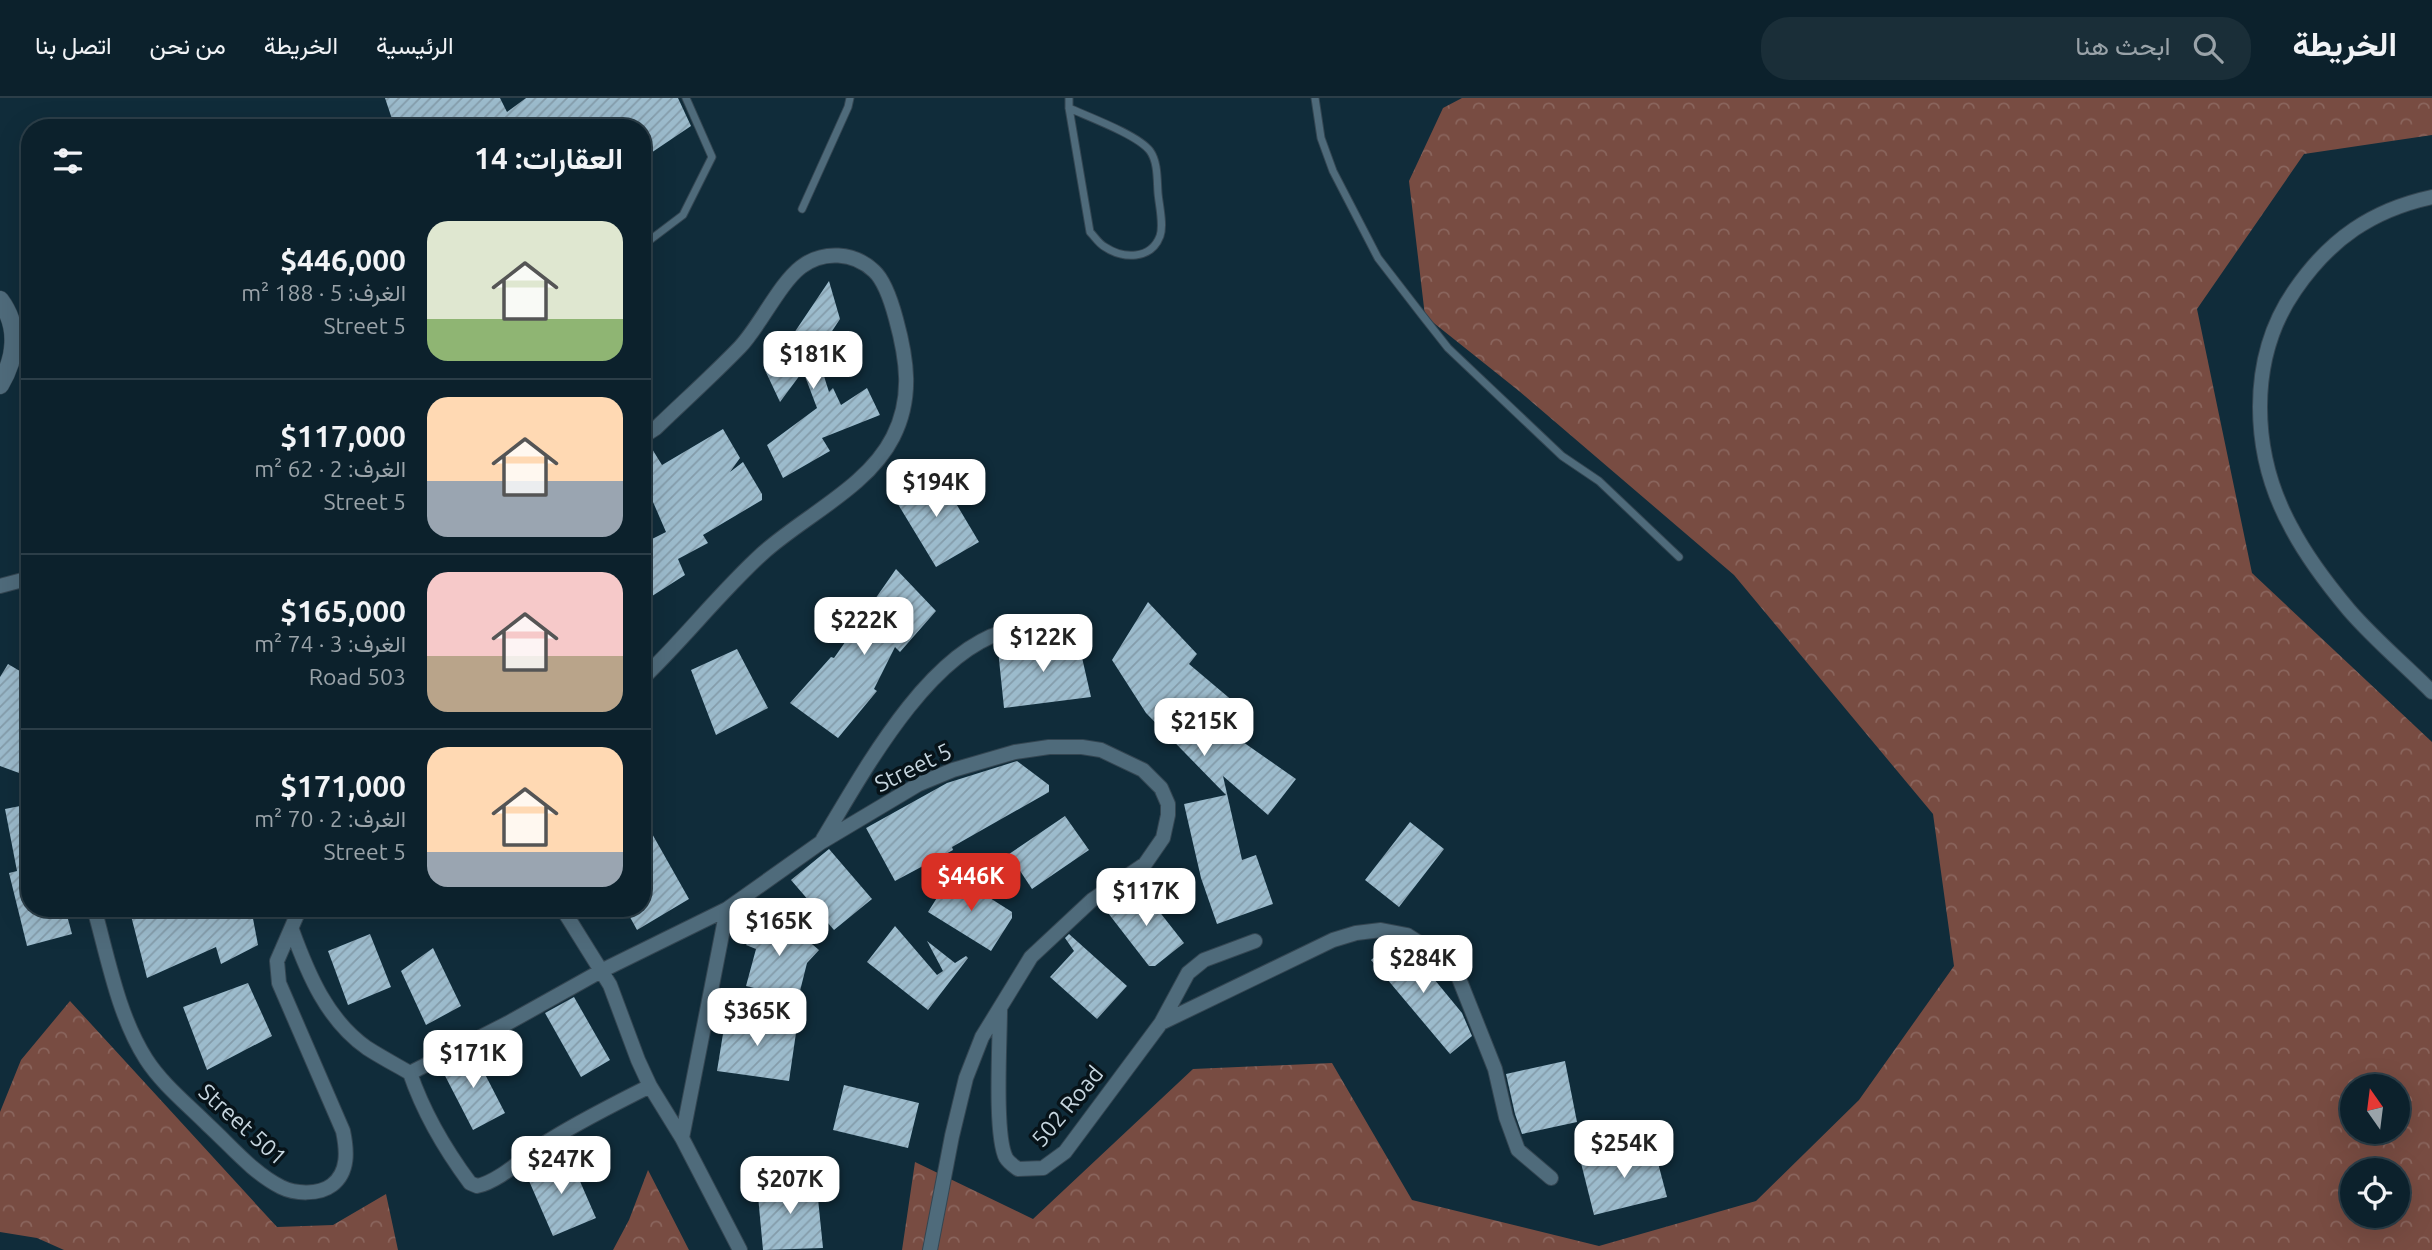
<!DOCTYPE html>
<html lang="ar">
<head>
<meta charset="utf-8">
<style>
	body { margin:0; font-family:Ubuntu,Vazirmatn,sans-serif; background:#1a2e38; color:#f1f3f6; direction:rtl; height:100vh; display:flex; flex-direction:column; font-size:26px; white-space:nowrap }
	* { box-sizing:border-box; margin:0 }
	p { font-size:23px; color:#9aa3a9 }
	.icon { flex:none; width:38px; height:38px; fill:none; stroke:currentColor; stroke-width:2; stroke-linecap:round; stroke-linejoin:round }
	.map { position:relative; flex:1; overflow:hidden; direction:ltr }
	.details { position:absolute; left:21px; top:21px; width:630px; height:798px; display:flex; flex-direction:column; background:#0c212c; border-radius:28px; box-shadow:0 7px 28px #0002,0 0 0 2px #2c3e48; direction:rtl }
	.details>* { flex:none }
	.needle { width:46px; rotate:346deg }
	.tools { position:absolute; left:2340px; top:976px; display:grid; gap:14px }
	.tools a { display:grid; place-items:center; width:70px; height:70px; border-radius:50%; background:#0c212c; box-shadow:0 7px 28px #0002,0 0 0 2px #2c3e48; font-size:35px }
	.price { position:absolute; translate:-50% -60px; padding:0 16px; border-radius:14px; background:#fff; color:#222; font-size:23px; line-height:46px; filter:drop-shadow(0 2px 4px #0008) }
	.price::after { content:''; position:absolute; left:50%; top:42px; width:21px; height:16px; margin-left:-10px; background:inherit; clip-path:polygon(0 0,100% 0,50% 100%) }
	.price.current { background:#d93025; color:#fff }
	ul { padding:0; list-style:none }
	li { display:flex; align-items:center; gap:21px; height:175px; padding:0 28px }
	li+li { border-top:2px solid #2c3e48 }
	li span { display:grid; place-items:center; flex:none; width:196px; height:140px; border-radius:21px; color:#555 }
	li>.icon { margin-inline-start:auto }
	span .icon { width:84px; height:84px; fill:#fffc; stroke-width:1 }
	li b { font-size:30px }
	h2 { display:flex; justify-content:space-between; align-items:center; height:84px; padding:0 28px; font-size:30px }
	header { display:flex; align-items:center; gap:42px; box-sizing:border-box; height:98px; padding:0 35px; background:#0c212c; border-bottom:2px solid #2c3e48 }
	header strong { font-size:33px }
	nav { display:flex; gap:38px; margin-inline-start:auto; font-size:24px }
	.search { width:490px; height:63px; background:#1a2e38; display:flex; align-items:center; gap:18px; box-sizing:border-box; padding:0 24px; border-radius:28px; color:#9aa3a9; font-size:26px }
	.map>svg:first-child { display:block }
</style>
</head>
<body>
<header>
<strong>الخريطة</strong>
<div class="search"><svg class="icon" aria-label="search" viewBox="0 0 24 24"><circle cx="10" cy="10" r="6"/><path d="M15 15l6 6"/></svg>ابحث هنا</div>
<nav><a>الرئيسية</a><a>الخريطة</a><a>من نحن</a><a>اتصل بنا</a></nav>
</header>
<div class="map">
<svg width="2432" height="1152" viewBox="0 0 2432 1152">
	<defs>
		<pattern id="forest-crowns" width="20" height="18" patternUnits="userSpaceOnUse" patternTransform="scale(1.75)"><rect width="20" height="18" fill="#784c42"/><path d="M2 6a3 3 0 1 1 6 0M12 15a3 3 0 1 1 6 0" fill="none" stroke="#8a655d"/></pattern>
		<pattern id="building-hatch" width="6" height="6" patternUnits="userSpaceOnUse" patternTransform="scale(1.75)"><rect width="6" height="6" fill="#9cbbcc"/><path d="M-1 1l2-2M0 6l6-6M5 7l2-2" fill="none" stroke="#849caa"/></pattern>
	</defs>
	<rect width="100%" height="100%" fill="#102c3a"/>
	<path fill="url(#forest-crowns)" fill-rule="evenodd" d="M1462 0H2432V37L2304 56 2197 211 2252 475 2432 644V1152H902L915 1064 1033 1121 1193 971 1332 965 1412 1102 1599 1148 1756 1103 1859 1002 1954 868 1933 716 1734 477 1519 293 1425 218 1409 83 1443 10ZM2352 989H2398V1034H2352ZM2352 1073H2398V1118H2352Z
		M70 903 277 1129 333 1127 386 1096 398 1152H64L37 1140 0 1134V1014L21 962Z
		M648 1072 689 1152H613L629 1122Z"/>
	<path fill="url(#building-hatch)" d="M385 0H500L507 14 526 0H678L691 28 642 61V30H395Z
		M829 183 840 221 817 256 829 294 833 290 841 307 867 290 880 317 822 340 830 353 783 380 767 347 817 310 803 273 780 304 764 270 793 241 792 238Z
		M723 331 740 360 730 374 743 364 762 396V402L703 437 708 445 678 461 685 477 649 500 642 489V446L666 434 653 404 642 410V349L649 346 662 367Z
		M936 372 979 444 936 469 893 398Z
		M896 471 936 513 900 554 895 549 874 591 877 593 838 640 790 605 831 559 834 560Z
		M1148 504 1197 556 1189 566 1247 615 1233 637 1296 681 1268 717 1223 678 1242 762 1256 757 1273 806 1217 826 1201 780 1184 706 1226 697 1146 615 1112 562Z
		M1078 542 1091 599 1004 610 998 552Z
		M737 551 768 610 716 637 691 572Z
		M8 566 30 579V679L0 668V579Z
		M1017 663 1049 687V694L952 749 953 752 895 783 866 730 947 685Z
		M30 706V810H65L72 836 27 848 9 775 17 773 5 711Z
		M642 718 689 801 637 832 625 810H642Z
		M1065 718 1089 752 1032 791 1009 756Z
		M1410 724 1444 751 1399 809 1365 782Z
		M829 751 872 801 834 832 791 782Z
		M952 776 1012 814V820L991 853 928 814Z
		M1140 789 1184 845 1155 868H1149L1108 815Z
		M129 810H251L258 847 221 866 216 849 147 880Z
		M774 814 819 852 807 865 798 901 746 888 756 851 746 847Z
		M895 828 937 877 943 873 927 843 955 865 966 858 968 860 928 912 867 864Z
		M370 836 391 889 348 907 328 853Z
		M1069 836 1127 888 1097 921 1050 879 1074 853 1065 840Z
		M1392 844 1406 847 1462 915 1472 938 1450 956 1371 862Z
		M433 850 461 908 426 927 401 873Z
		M248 885 272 938 207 972 183 909Z
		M574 899 610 962 581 979 545 915Z
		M726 917 797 928 789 983 717 973Z
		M473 953 505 1015 473 1032 441 970Z
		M1565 963 1577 1024 1522 1036 1515 1016 1506 976Z
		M844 987 919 1005 908 1050 833 1032Z
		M1653 1046 1667 1099 1594 1117 1581 1065Z
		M569 1058 596 1120 553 1138 526 1076Z
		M816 1081 823 1150 763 1152 757 1087Z"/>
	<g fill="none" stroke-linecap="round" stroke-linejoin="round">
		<g stroke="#344652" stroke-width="9">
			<path id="lane" d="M1315 0 1321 40 1333 73 1378 160 1422 217 1448 250 1562 358 1599 383 1679 459
				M1069 10C1089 19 1138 37 1150 53 1158 64 1157 82 1158 95 1159 107 1164 127 1160 138 1151 162 1123 161 1105 149 1099 146 1095 139 1090 134L1069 10V0
				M802 111 848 9 850 0
				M642 148 683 117 712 59 686 0"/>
		</g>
		<g stroke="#344652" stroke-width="16">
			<path id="street" d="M2432 99C2372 112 2330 141 2295 192 2247 261 2251 356 2291 429 2306 458 2328 487 2349 512 2374 541 2405 567 2432 594
				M642 339 656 330C684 303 713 277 740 249 760 228 779 186 801 169 823 152 854 154 874 173 885 183 892 206 896 221 907 261 913 300 893 339 868 389 804 418 763 455 720 494 684 541 642 581
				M0 488 30 480
				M823 741C863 675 926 557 1003 534 1027 527 1053 527 1078 525
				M94 810C108 860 118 917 146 961 162 986 187 1006 208 1027 231 1048 253 1075 281 1089 295 1096 319 1097 332 1087 349 1074 347 1052 343 1033L279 885 277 863 300 810
				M562 810 610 887 638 962 650 988 682 1040 740 1152
				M292 832C308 876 327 922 367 950 381 959 396 967 410 975
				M1000 911C1000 942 994 1037 1006 1060 1009 1065 1014 1068 1018 1071L1043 1070 1065 1054 1161 925 1188 875 1204 862 1255 843
				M1161 925 1333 842 1356 835 1381 832 1407 837 1432 853 1458 878 1495 971 1506 1019 1518 1052 1551 1080
				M410 975 508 925 601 873 727 811 820 745 919 686 953 672 1015 654 1049 649H1082L1101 652 1143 672 1161 690 1168 706V717L1163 740 1145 766 1092 802 1031 859 982 939 966 980 952 1038 930 1152
				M410 975C424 1016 444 1050 470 1085L477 1088C501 1083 528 1055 550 1042 582 1022 616 1005 650 988
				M682 1040 727 811"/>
		</g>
		<g stroke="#344652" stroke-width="19">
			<path id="secondary" d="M0 202C20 229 16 260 0 287"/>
		</g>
		<use href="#lane" stroke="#4f6b7b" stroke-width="7"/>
		<use href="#street" stroke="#4f6b7b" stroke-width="14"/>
		<use href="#secondary" stroke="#4f6b7b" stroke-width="18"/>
	</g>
	<g text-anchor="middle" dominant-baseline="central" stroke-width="7" stroke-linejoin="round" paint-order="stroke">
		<g font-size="23" fill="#c7d6df" stroke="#071319">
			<text transform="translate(913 669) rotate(-26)">Street 5</text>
			<text transform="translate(1067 1008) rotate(-50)">502 Road</text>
			<text transform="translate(243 1026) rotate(42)">Street 501</text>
		</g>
	</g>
</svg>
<div class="tools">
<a><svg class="needle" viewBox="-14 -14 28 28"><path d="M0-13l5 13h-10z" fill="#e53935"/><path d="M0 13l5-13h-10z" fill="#9aa3a9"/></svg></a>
<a><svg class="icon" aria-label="locate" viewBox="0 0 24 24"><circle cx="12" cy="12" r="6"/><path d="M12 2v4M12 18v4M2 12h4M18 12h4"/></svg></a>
</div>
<b class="price" style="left:813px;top:293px">$181K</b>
<b class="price" style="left:936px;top:421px">$194K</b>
<b class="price" style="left:864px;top:559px">$222K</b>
<b class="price" style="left:1043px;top:576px">$122K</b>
<b class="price" style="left:1204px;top:660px">$215K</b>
<b class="price current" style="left:971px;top:815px">$446K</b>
<b class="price" style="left:1146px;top:830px">$117K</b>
<b class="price" style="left:779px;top:860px">$165K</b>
<b class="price" style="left:1423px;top:897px">$284K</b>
<b class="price" style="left:757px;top:950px">$365K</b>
<b class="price" style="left:473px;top:992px">$171K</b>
<b class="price" style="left:1624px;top:1082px">$254K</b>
<b class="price" style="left:561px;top:1098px">$247K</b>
<b class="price" style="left:790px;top:1118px">$207K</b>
<section class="details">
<h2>العقارات: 14<svg class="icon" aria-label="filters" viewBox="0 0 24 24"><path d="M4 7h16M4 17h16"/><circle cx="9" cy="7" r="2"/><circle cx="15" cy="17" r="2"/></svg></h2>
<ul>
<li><span style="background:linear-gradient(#dfe7d0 70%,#8fb573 0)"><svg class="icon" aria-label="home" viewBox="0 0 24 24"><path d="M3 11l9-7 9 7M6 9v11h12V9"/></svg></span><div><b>$446,000</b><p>الغرف: 5 · 188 m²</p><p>Street 5</p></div></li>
<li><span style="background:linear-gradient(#ffd9b3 60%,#9aa5b1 0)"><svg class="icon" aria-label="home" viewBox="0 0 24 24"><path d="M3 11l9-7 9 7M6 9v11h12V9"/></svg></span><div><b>$117,000</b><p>الغرف: 2 · 62 m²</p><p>Street 5</p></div></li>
<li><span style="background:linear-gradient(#f6c9c9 60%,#b9a48a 0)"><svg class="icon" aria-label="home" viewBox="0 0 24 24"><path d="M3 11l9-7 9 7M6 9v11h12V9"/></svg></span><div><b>$165,000</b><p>الغرف: 3 · 74 m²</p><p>503 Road</p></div></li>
<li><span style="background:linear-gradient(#ffd9b3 75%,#9aa5b1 0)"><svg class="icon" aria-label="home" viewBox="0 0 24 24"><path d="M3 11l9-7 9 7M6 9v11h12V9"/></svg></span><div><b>$171,000</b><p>الغرف: 2 · 70 m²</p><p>Street 5</p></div></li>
</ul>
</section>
</div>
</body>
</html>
